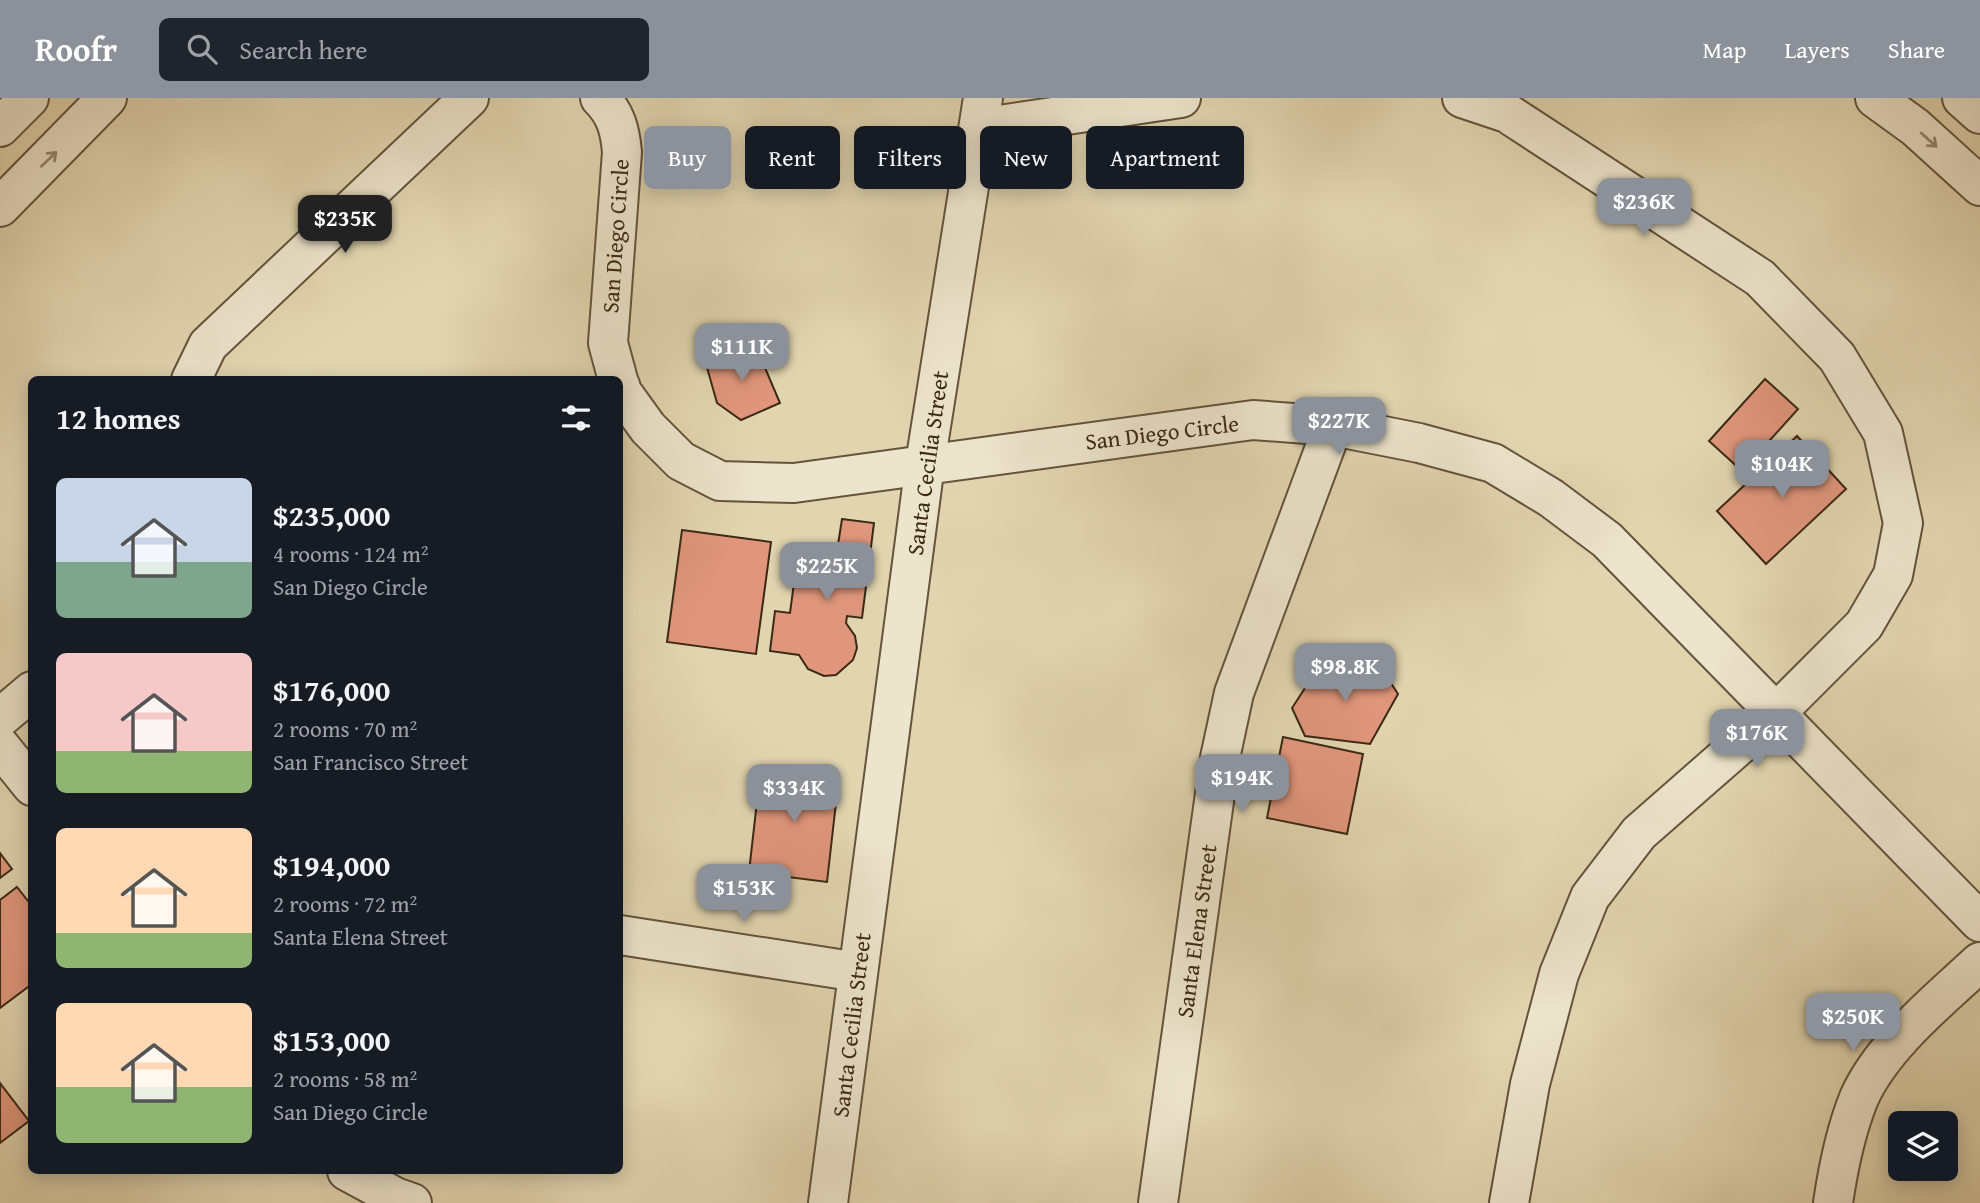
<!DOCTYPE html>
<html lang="en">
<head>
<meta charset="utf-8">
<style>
	body { margin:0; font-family:"Gentium Book Plus",serif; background:#20242c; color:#f1f3f6; height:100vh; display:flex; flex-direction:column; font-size:26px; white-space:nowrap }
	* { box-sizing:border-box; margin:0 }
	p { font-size:23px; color:#9ea1a6 }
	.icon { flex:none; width:38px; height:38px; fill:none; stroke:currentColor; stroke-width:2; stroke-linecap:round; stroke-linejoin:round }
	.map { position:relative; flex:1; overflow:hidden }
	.drawer { position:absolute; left:28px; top:278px; width:595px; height:798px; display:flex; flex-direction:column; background:#171b24; border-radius:10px; box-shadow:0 4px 18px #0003 }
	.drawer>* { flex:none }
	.top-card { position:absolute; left:644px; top:28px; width:665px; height:63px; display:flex; gap:14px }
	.buttons { position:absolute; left:1888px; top:1013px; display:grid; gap:14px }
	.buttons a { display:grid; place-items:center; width:70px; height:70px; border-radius:10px; background:#171b24; box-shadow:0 4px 18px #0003; font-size:35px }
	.price { position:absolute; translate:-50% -60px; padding:0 16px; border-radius:14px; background:#8c9099; color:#fff; font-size:23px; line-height:46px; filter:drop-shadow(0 2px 4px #0008) }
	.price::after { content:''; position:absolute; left:50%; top:42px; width:21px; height:16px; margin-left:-10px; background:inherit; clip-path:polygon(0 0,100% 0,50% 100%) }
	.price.on { background:#222; color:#fff }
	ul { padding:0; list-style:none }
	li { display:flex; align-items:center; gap:21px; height:175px; padding:0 28px }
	li span { display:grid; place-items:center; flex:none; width:196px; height:140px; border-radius:10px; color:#555 }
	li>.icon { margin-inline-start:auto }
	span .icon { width:84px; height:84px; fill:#fffc; stroke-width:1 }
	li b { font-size:30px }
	h2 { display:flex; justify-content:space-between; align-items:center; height:84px; padding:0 28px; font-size:30px }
	.chip { padding:0 24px; border-radius:10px; background:#171b24; box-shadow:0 4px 18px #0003; font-size:24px; line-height:63px }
	.chip.on { background:#8c9099; color:#fff }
	header { display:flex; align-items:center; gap:42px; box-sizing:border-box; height:98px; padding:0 35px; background:#8c9099; color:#fff }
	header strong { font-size:33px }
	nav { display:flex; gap:38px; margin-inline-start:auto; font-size:24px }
	.search { width:490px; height:63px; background:#20242c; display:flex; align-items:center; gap:18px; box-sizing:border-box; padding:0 24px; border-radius:10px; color:#9ea1a6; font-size:26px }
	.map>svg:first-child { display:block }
</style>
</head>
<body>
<header>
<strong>Roofr</strong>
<div class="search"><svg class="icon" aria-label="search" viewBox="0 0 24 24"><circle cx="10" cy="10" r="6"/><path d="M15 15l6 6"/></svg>Search here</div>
<nav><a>Map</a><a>Layers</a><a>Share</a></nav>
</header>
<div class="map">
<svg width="1980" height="1105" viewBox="0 0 1980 1105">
	<rect width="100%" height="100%" fill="#e1d5b0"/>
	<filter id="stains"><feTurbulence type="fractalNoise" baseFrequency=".00286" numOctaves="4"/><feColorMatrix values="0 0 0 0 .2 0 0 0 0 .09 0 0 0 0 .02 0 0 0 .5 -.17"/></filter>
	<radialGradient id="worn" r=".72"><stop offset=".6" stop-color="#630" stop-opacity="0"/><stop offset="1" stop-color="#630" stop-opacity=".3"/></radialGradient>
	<path fill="#e0967c" stroke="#3b2914" stroke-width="2" d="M754 244 780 305 741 322 717 305 706 266Z
		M1765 281 1798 311 1742 373 1709 343Z
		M1797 338 1846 391 1766 466 1717 413Z
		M842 421 874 425 862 520 847 518 846 525 855 538 857 550 853 562 836 577 824 578 808 571 799 557 770 553 775 513 790 515 799 447 837 453Z
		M682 432 771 444 756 556 667 544Z
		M1322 564 1380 568 1398 596 1370 646 1305 638 1292 610Z
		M1283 639 1363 656 1347 736 1267 720Z
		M761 668 839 678 827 784 749 774Z
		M0 755 12 771 0 780Z
		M17 789 32 808V886L0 910V802Z
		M0 985 29 1023 0 1045Z"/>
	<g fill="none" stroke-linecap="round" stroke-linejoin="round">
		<g stroke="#64543b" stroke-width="42">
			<path id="minor" d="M600 0C616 16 620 32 622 54L608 245 618 282
				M1462 0 1507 15 1760 180 1837 259 1883 335 1903 425 1893 477 1864 527 1776 615 1639 735 1590 799 1559 876 1530 986 1509 1105
				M1875 0 1915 29 1980 88
				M1962 0 1980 16
				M0 29 29 0
				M979 30 1181 0
				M0 109 107 0
				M191 282 208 247 469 0
				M620 287 622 294 648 330 681 363 720 383 794 385 1253 322 1333 328 1419 345 1493 365 1551 400 1607 442 1980 824
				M0 620 32 593
				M0 648 32 688
				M620 837 858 874
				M347 1073 395 1099 412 1105
				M828 1105 925 366 983 0
				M1158 1105 1220 660 1234 595 1333 328
				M1833 1105C1838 1071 1846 1032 1859 1000 1882 948 1939 902 1980 864"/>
		</g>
		<use href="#minor" stroke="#ece4cc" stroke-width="38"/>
	</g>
	<defs><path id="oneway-shaft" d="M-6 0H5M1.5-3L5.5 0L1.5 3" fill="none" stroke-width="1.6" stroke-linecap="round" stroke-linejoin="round" transform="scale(1.75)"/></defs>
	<g stroke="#948670">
		<use href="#oneway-shaft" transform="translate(1929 42) rotate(42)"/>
		<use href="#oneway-shaft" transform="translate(49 61) rotate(-44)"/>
	</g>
	<g text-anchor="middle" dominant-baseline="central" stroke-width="5" stroke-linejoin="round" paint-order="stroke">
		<g font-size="23" fill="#3b2914" stroke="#ece4cc">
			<text transform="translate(615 138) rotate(-86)">San Diego Circle</text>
			<text transform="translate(1162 334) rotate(-7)">San Diego Circle</text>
			<text transform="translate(927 365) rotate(-82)">Santa Cecilia Street</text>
			<text transform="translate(1196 833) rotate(-82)">Santa Elena Street</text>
			<text transform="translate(851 927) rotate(-83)">Santa Cecilia Street</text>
		</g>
	</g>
	<rect width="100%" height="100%" filter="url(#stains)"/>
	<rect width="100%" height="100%" fill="url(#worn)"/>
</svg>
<div class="buttons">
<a><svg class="icon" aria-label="layers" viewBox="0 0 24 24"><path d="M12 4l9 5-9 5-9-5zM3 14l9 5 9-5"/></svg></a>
</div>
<b class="price" style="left:1644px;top:140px">$236K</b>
<b class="price on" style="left:345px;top:157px">$235K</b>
<b class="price" style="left:742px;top:285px">$111K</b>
<b class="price" style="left:1339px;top:359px">$227K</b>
<b class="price" style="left:1782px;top:402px">$104K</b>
<b class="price" style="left:827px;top:504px">$225K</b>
<b class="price" style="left:1345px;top:605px">$98.8K</b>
<b class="price" style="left:1757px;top:671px">$176K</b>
<b class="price" style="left:1242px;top:716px">$194K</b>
<b class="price" style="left:794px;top:726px">$334K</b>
<b class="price" style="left:744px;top:826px">$153K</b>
<b class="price" style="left:1853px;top:955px">$250K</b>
<div class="top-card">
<a class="chip on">Buy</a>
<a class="chip">Rent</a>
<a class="chip">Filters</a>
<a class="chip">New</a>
<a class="chip">Apartment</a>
</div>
<section class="drawer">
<h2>12 homes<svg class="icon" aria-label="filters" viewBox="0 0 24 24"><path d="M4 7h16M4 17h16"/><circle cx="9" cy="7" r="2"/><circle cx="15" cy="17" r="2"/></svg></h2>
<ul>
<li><span style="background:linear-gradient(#c9d6e8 60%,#7fa58c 0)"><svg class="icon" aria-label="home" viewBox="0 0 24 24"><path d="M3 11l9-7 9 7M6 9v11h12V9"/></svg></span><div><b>$235,000</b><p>4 rooms · 124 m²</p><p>San Diego Circle</p></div></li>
<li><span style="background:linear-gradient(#f6c9c9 70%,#8fb573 0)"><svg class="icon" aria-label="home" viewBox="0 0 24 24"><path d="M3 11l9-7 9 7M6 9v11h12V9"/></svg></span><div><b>$176,000</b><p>2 rooms · 70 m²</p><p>San Francisco Street</p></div></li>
<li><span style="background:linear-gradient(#ffd9b3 75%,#8fb573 0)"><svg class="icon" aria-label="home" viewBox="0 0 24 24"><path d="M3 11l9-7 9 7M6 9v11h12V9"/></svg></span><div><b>$194,000</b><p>2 rooms · 72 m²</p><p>Santa Elena Street</p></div></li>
<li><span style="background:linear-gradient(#ffd9b3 60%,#8fb573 0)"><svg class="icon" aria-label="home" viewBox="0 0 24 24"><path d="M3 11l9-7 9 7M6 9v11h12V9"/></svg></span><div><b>$153,000</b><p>2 rooms · 58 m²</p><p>San Diego Circle</p></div></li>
</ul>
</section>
</div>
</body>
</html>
